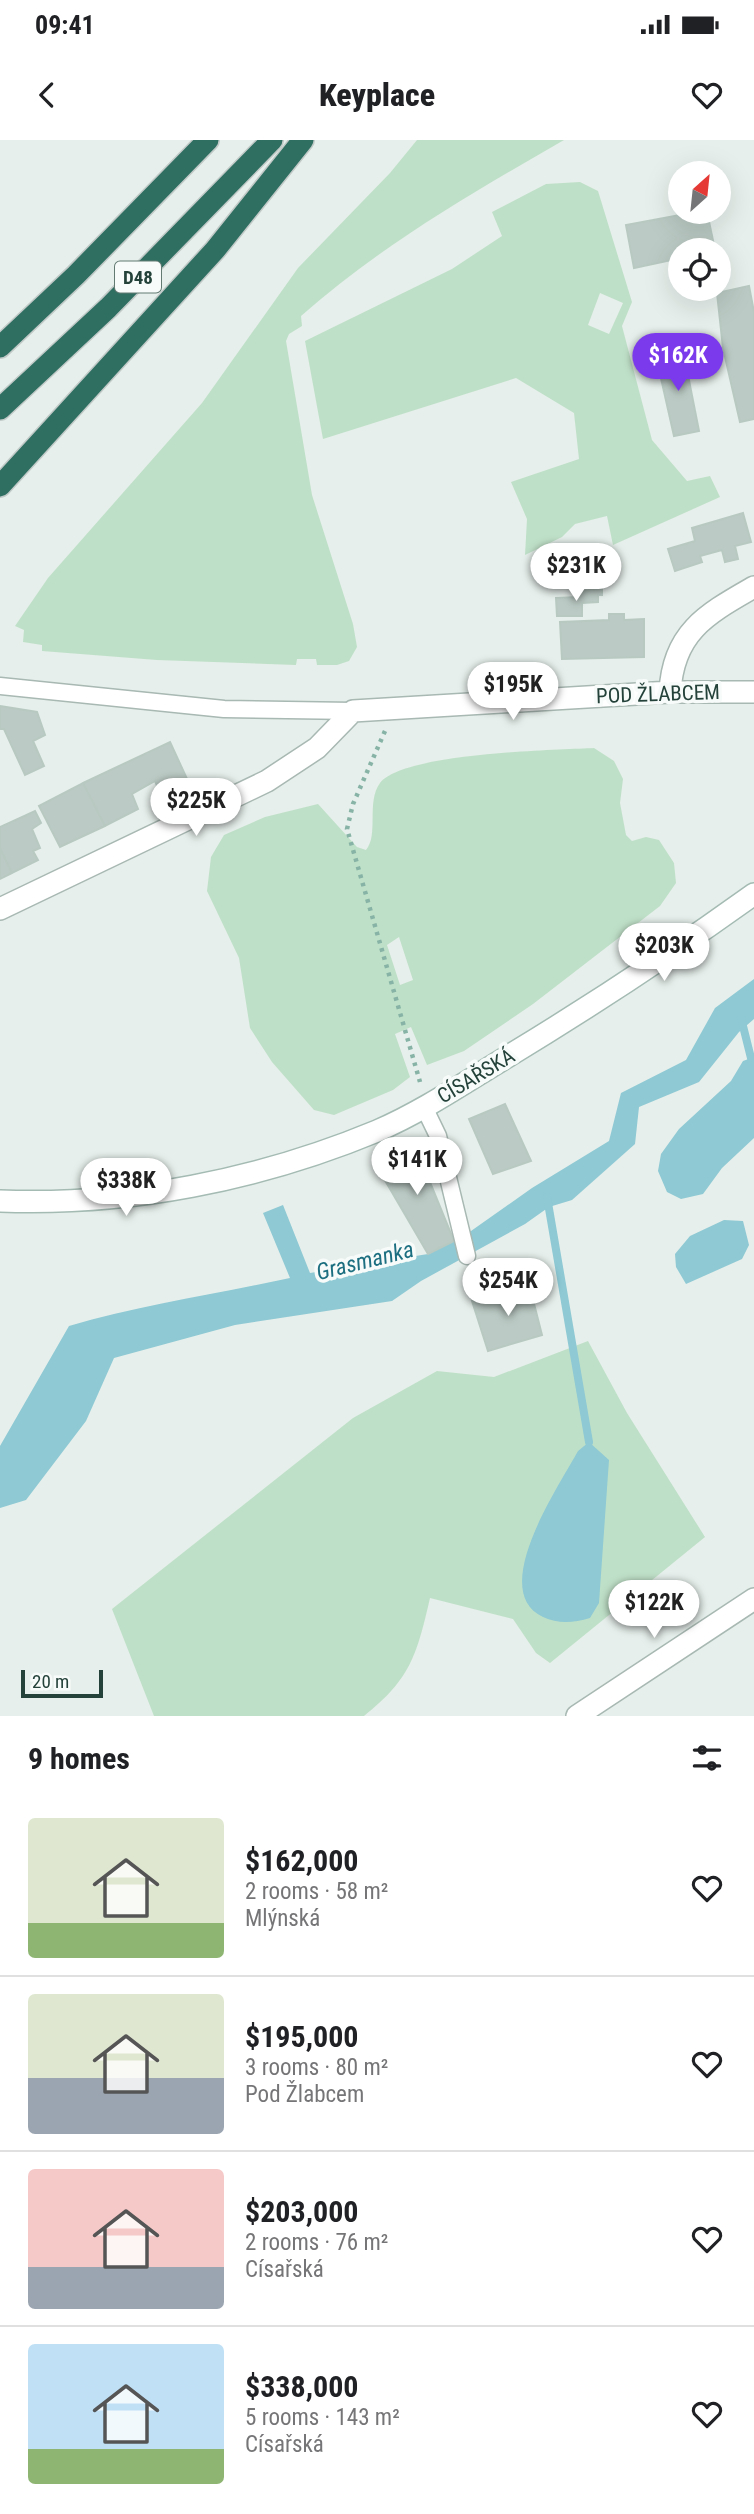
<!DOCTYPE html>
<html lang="en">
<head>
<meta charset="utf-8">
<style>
	body { margin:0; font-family:"Roboto Condensed",sans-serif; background:#f6f6f6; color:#202124; height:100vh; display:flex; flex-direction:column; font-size:26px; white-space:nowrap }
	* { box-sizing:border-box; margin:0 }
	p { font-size:23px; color:#757577 }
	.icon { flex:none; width:38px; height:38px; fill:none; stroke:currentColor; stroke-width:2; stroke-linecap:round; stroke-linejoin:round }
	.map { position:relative; height:1576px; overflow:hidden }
	.panel { display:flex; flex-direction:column; background:#fff; flex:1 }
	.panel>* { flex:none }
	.needle { width:46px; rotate:27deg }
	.tools { position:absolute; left:668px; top:21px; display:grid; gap:14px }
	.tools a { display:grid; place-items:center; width:63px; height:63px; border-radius:50%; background:#fff; box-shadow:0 7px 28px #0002; font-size:35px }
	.scale { position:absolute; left:21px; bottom:18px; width:82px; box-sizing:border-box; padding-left:7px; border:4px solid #24423a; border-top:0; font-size:19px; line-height:24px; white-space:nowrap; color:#24423a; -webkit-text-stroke:5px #f7fbf9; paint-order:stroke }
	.price { position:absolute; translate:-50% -60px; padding:0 16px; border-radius:24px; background:#fff; color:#222; font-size:23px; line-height:46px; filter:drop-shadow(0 2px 4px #0008) }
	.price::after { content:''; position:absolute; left:50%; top:42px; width:21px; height:16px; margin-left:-10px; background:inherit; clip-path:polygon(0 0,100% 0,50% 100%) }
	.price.selected { background:#7c3aed; color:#fff }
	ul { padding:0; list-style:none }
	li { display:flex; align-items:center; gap:21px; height:175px; padding:0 28px }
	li+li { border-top:2px solid #e0e0e0 }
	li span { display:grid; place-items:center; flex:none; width:196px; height:140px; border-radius:7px; color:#555 }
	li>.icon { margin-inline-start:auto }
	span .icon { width:84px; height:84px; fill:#fffc; stroke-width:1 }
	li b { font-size:30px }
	h2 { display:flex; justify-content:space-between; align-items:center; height:84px; padding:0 28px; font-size:30px }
	.status { display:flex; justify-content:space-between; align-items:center; height:49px; padding:0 35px; background:#fff; direction:ltr }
	.status svg { height:19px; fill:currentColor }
	header { display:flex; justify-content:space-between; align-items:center; height:91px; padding:0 28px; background:#fff; font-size:32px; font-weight:800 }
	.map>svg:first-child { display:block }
</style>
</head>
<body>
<div class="status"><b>09:41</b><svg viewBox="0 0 49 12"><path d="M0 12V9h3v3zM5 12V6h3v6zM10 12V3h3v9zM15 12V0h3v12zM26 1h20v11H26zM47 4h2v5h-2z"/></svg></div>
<header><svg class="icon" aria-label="back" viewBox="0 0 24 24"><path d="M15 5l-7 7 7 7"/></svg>Keyplace<svg class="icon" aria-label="heart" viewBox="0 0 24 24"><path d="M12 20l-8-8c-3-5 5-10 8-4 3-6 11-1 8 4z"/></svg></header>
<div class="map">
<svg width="754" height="1576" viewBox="0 0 754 1576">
	<rect width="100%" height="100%" fill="#e6efeb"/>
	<path fill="#bfe0c8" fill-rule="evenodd" d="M417 0H564C472 53 380 106 301 176L302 186 289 194 286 201 312 355 353 484 357 507 349 521 337 525H317L316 519H297L296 525 157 520 42 511V505L23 502 24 490 15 486 48 438 202 263 298 128 390 33Z
		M580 42 598 51 632 162 622 186 652 300 687 341 710 336 720 357 613 405 607 376 575 384 562 397 525 415 527 379 511 342 579 319 574 273 516 238 323 299 305 201 452 129 502 96 492 72 546 44ZM600 153 623 163 609 194 588 185Z
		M594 608 614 621 623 639 620 663 626 695 632 701 646 697 659 700 674 723 676 743 660 766 533 864 464 911 427 925 411 887 395 894 410 937 393 950 334 975 314 970 272 922 250 888 239 818 207 751 211 717 224 695 265 677 318 664 357 707 366 710C379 695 366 662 380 643 403 613 553 610 594 608ZM399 797 413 840 400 845 387 805Z
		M588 1201 627 1273 705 1397 550 1523 536 1513 513 1479 430 1458C417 1514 411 1539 364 1576H154L112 1469 353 1278 437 1231 494 1237Z"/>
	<path fill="#8ec9d4" d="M754 839V879L739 892 699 942 639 967 635 1004 572 1060 549 1067 525 1084 421 1141 392 1161 235 1185 114 1218 86 1281 26 1360 0 1368V1306L69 1186C141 1165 216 1154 290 1138L263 1073 283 1065 310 1133 428 1114 471 1091 532 1048 609 1001 621 953 686 920 715 868Z
		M754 917V998L722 1028 703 1054 681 1059 667 1052 658 1031 661 1014 679 989 731 941 743 921Z
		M724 1080 743 1081 749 1105 742 1119 686 1144 676 1127 675 1114 690 1096Z
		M589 1302 609 1320 599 1463 590 1478C573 1483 558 1484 543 1477 487 1451 559 1346 578 1311Z"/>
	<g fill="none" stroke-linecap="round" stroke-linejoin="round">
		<path stroke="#8ec9d4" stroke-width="8" d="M741 878 752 922
			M547 1057 589 1302"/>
	</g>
	<path fill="#bbcac4" stroke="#b8c9c2" stroke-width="2" d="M696 72H707L715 110H681V118L634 128 626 85Z
		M749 146 754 172V279L740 282 723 208 717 153Z
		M683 210 699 291 674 296 656 216Z
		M743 373 751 402 735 406 738 419 725 422 722 410 700 416 702 422 675 431 668 409 695 401 692 388Z
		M602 449V455H598V462L582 463V476H557L556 458 580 457 579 451Z
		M609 474H624V480L644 479V517L562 519 560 482 609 480Z
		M0 566 37 572 45 595 33 601 44 626 25 635 4 589H0Z
		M170 602 188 641 161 656 155 641 132 654 138 669 105 686 83 643Z
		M83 643 105 686 60 707 39 666Z
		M35 671 41 683 32 689 40 708 33 711 38 720 12 733 0 708V687Z
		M0 708 12 733 0 739Z
		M505 964 531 1021 493 1034 469 979Z
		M421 1004 432 1026 425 1030 454 1101 428 1114 376 1025Z
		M529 1144 542 1195 488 1211 472 1161Z"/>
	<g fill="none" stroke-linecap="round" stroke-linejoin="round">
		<g stroke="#a8b8b2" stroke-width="19">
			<path id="lane" d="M0 546 224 569 353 571
				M424 967 438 996 467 1116"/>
		</g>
		<g stroke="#a8b8b2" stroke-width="24">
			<path id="street" d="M670 552C673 492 707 474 754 447
				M0 769 267 641 317 608 353 571 670 552H754
				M577 1576 754 1459"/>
		</g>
		<g stroke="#a4bbb3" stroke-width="24">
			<path id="secondary" d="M0 1061C128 1066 259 1040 377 991 421 972 461 945 502 920 588 868 672 813 754 754"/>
		</g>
		<g stroke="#c2cac8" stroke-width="24">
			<path id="highway" d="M0 207 76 135 208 0
				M0 269 108 168 272 0
				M0 346 215 110 303 0"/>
		</g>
		<path stroke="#86b3a5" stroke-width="4.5" stroke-dasharray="3.5 5" stroke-linecap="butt" d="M385 591 353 664 347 689 420 942"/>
		<use href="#lane" stroke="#fff" stroke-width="16"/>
		<use href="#street" stroke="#fff" stroke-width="21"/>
		<use href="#secondary" stroke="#fff" stroke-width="21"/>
		<use href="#highway" stroke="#2f6f62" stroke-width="21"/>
	</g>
	<g text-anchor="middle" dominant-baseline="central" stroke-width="7" stroke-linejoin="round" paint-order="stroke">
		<rect fill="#f7fbf9" stroke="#637a73" stroke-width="2" x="115" y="121.5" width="46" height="31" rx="5"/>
		<g font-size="19" font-weight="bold" fill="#24423a">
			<text x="138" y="137">D48</text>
		</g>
		<g font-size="21" fill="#24423a" stroke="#f7fbf9">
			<text transform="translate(658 554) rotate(-2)">POD ŽLABCEM</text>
			<text transform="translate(476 936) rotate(-31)">CÍSAŘSKÁ</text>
		</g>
		<g font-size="23" font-style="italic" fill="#1c6f80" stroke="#f7fbf9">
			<text transform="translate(365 1121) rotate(-14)">Grasmanka</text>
		</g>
	</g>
</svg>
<div class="tools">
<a><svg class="needle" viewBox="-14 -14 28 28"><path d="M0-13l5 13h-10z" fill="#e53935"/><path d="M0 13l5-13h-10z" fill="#757577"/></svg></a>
<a><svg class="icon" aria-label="locate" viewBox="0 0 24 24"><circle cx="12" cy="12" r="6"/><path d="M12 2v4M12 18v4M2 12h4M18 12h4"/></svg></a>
</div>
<div class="scale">20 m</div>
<b class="price selected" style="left:678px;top:253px">$162K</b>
<b class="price" style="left:576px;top:463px">$231K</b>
<b class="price" style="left:513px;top:582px">$195K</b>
<b class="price" style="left:196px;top:698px">$225K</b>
<b class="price" style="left:664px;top:843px">$203K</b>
<b class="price" style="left:417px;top:1057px">$141K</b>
<b class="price" style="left:126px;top:1078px">$338K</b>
<b class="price" style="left:508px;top:1178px">$254K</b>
<b class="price" style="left:654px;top:1500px">$122K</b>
</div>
<section class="panel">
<h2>9 homes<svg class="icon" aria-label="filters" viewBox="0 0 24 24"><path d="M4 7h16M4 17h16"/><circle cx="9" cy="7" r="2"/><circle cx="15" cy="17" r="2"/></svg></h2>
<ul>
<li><span style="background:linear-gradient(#dfe7d0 75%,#8fb573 0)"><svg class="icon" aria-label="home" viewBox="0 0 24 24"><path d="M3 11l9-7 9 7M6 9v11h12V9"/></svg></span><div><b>$162,000</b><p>2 rooms · 58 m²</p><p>Mlýnská</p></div><svg class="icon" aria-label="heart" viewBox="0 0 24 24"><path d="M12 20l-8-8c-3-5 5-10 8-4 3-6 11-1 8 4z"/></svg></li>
<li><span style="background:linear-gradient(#dfe7d0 60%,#9aa5b1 0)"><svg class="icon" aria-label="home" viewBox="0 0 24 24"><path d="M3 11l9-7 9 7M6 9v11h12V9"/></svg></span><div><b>$195,000</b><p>3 rooms · 80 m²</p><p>Pod Žlabcem</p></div><svg class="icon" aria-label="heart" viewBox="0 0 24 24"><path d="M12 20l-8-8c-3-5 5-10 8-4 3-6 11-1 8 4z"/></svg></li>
<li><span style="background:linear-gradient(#f6c9c9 70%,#9aa5b1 0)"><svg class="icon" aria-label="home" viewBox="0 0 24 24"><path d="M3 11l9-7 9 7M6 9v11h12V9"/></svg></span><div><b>$203,000</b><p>2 rooms · 76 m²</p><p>Císařská</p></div><svg class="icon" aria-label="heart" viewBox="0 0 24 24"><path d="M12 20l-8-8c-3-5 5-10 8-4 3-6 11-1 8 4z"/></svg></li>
<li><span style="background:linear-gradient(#bfe0f5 75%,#8fb573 0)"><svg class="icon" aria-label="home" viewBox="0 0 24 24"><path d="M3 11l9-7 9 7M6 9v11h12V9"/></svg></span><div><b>$338,000</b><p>5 rooms · 143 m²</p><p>Císařská</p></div><svg class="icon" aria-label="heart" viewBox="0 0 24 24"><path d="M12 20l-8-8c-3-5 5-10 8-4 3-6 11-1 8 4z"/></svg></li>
</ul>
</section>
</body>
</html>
